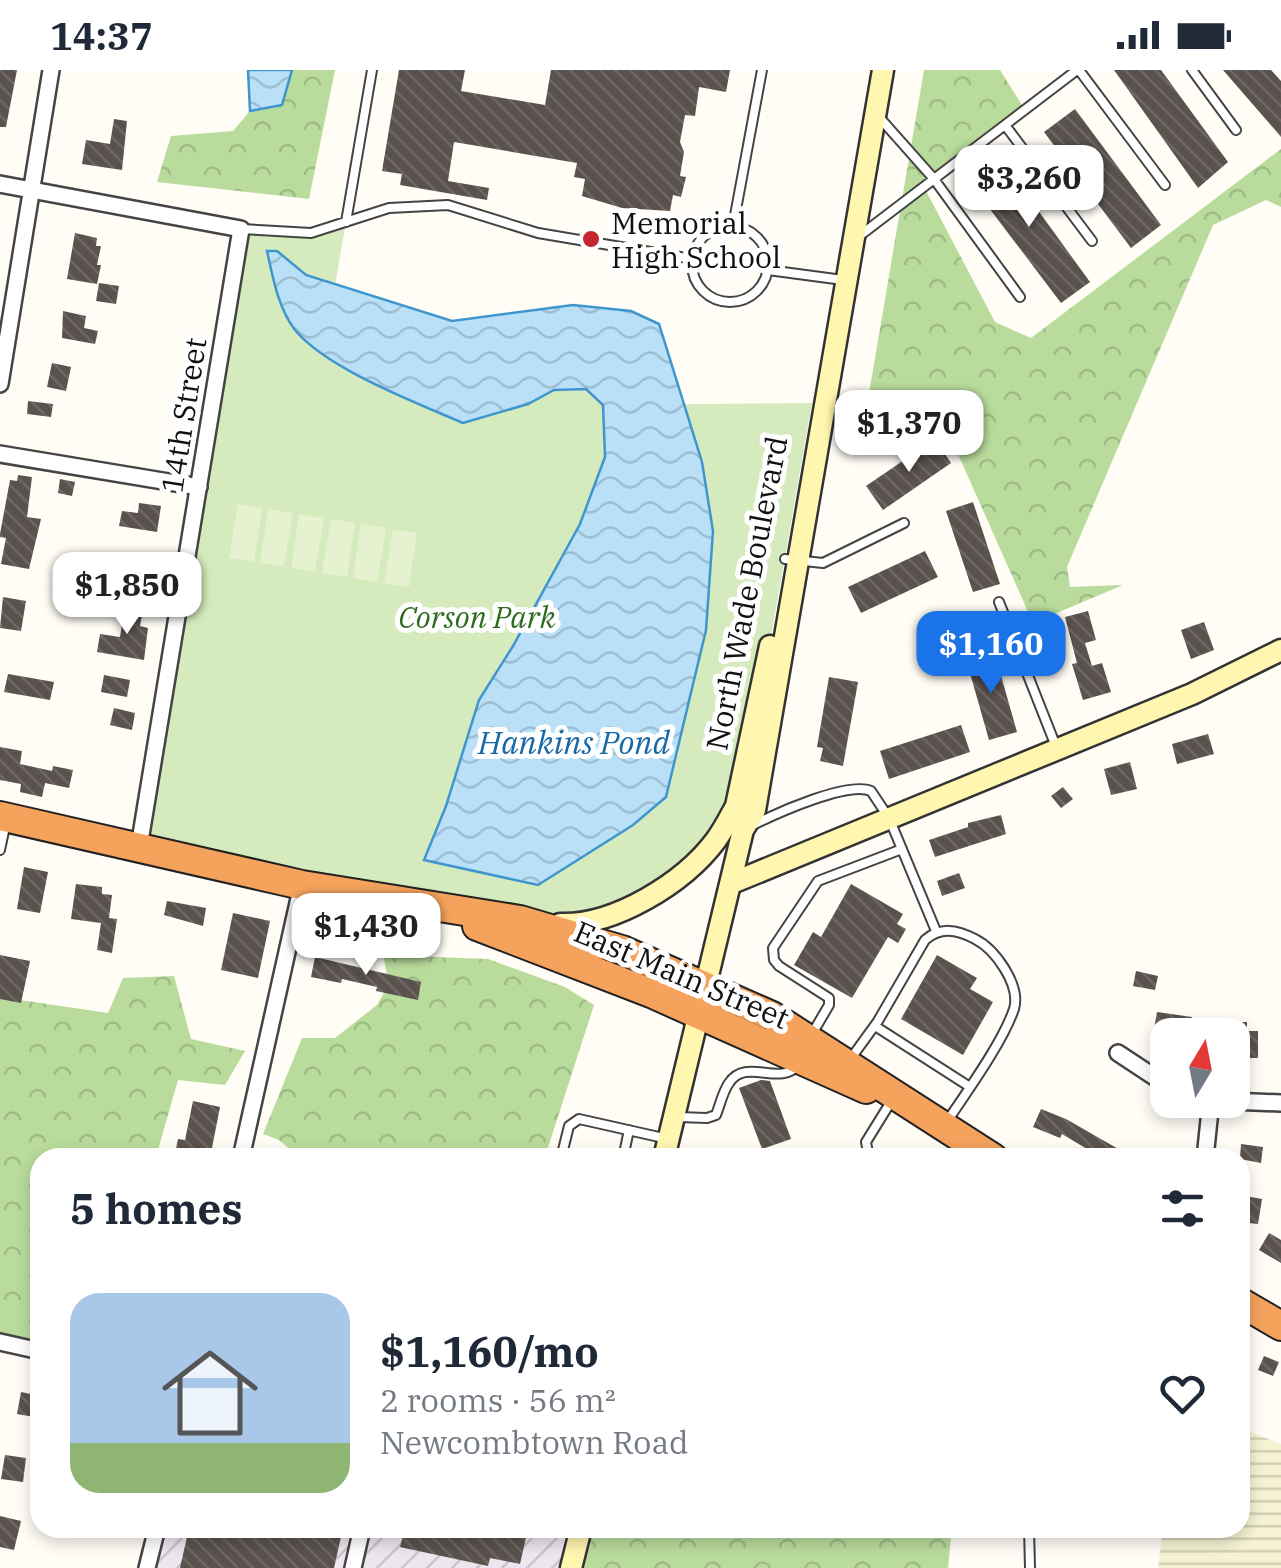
<!DOCTYPE html>
<html lang="en">
<head>
<meta charset="utf-8">
<style>
	body { margin:0; font-family:"IBM Plex Serif",serif; background:#f6f6f7; color:#1f2937; height:100vh; display:flex; flex-direction:column; font-size:38px; white-space:nowrap }
	* { box-sizing:border-box; margin:0 }
	p { font-size:32px; color:#747a83 }
	.icon { flex:none; width:55px; height:55px; fill:none; stroke:currentColor; stroke-width:2; stroke-linecap:round; stroke-linejoin:round }
	.map { position:relative; flex:1; overflow:hidden }
	.drawer { position:absolute; left:30px; top:1078px; width:1220px; height:390px; display:flex; flex-direction:column; background:#fff; border-radius:30px; box-shadow:0 5px 15px #0003 }
	.drawer>* { flex:none }
	.needle { width:65px; rotate:10deg }
	.buttons { position:absolute; left:1150px; top:948px; display:grid; gap:20px }
	.buttons a { display:grid; place-items:center; width:100px; height:100px; border-radius:20px; background:#fff; box-shadow:0 5px 15px #0003; font-size:50px }
	.price { position:absolute; translate:-50% -85px; padding:0 22px; border-radius:20px; background:#fff; color:#222; font-size:32px; line-height:65px; filter:drop-shadow(0 2px 5px #0008) }
	.price::after { content:''; position:absolute; left:50%; top:60px; width:30px; height:22px; margin-left:-15px; background:inherit; clip-path:polygon(0 0,100% 0,50% 100%) }
	.price.active { background:#1a73e8; color:#fff }
	ul { padding:0; list-style:none }
	li { display:flex; align-items:center; gap:30px; height:250px; padding:0 40px }
	li+li { border-top:2px solid #e0e1e3 }
	li span { display:grid; place-items:center; flex:none; width:280px; height:200px; border-radius:30px; color:#555 }
	li>.icon { margin-inline-start:auto }
	span .icon { width:120px; height:120px; fill:#fffc; stroke-width:1 }
	li b { font-size:42px }
	h2 { display:flex; justify-content:space-between; align-items:center; height:120px; padding:0 40px; font-size:42px }
	.status { display:flex; justify-content:space-between; align-items:center; height:70px; padding:0 50px; background:#fff; direction:ltr }
	.status svg { height:28px; fill:currentColor }
	.map>svg:first-child { display:block }
</style>
</head>
<body>
<div class="status"><b>14:37</b><svg viewBox="0 0 49 12"><path d="M0 12V9h3v3zM5 12V6h3v6zM10 12V3h3v9zM15 12V0h3v12zM26 1h20v11H26zM47 4h2v5h-2z"/></svg></div>
<div class="map">
<svg width="1281" height="1498" viewBox="0 0 1281 1498">
	<defs>
		<pattern id="industrial-furrows" width="10" height="10" patternUnits="userSpaceOnUse" patternTransform="scale(2.5)"><rect width="10" height="10" fill="#eee6ef"/><path d="M-1 1l2-2M0 10L10 0M9 11l2-2" fill="none" stroke="#cbc4cc"/></pattern>
		<pattern id="farmland-rules" width="6" height="5" patternUnits="userSpaceOnUse" patternTransform="scale(2.5)"><rect width="6" height="5" fill="#f6f3d4"/><path d="M0 2.5h6" fill="none" stroke="#d2cfb5"/></pattern>
		<pattern id="forest-crowns" width="20" height="18" patternUnits="userSpaceOnUse" patternTransform="scale(2.5)"><rect width="20" height="18" fill="#b9dc9c"/><path d="M2 6a3 3 0 1 1 6 0M12 15a3 3 0 1 1 6 0" fill="none" stroke="#9ebc85"/></pattern>
		<pattern id="water-waves" width="16" height="10" patternUnits="userSpaceOnUse" patternTransform="scale(2.5)"><rect width="16" height="10" fill="#b9e0f7"/><path d="M0 5q4-4 8 0t8 0" fill="none" stroke="#9ebfd3"/></pattern>
		<pattern id="building-back-hatch" width="6" height="6" patternUnits="userSpaceOnUse" patternTransform="scale(2.5)"><rect width="6" height="6" fill="#5a524d"/><path d="M-1 5l2 2M0 0l6 6M5-1l2 2" fill="none" stroke="#6d6662"/></pattern>
	</defs>
	<rect width="100%" height="100%" fill="#fffdf5"/>
	<path fill="url(#industrial-furrows)" d="M158 1458H588L578 1498H149Z"/>
	<path fill="url(#farmland-rules)" d="M1240 1358 1281 1374V1498H1158L1163 1458H1240Z"/>
	<path fill="url(#forest-crowns)" d="M292 0H335L309 129 157 112 171 66 233 61 250 41 282 35Z
		M924 0H1000L1025 40 924 117 995 252 1031 268 1281 79V137L1266 130 1213 155 1067 497 1070 517 1123 515 1033 553 938 339 866 341Z
		M383 885 488 889 565 917 594 935 545 1087H299L279 1070 263 1064 302 968H335L377 935 389 914Z
		M174 906 191 969 245 981 225 1015 178 1010 158 1080 139 1078 136 1087 40 1088V1285L0 1276V927L108 943 123 908Z
		M588 1458H952L948 1498H578Z"/>
	<path fill="#d5ebbd" d="M346 152 335 216 452 251 573 235 631 241 659 254 685 334 812 333 767 590 736 736 702 786 582 855 139 777 241 159 311 163Z"/>
	<path fill="#e6f2cf" d="M238 434 262 438 254 492 229 488Z
		M268 439 293 443 284 496 260 493Z
		M299 444 324 448 315 502 291 498Z
		M331 449 355 453 347 507 322 503Z
		M361 454 386 458 377 512 353 508Z
		M393 460 417 463 409 517 384 513Z"/>
	<path fill="url(#water-waves)" stroke="#3f96cf" stroke-width="2.5" d="M248 0H292L282 35 250 41Z
		M267 181H277L306 205 452 251 573 235 631 241 659 254 702 392 713 461 706 560 666 727 633 755 538 815 424 790 446 736 479 630 513 576 580 454 605 387 603 335 586 319 554 320 528 334 463 353C417 333 327 299 295 260 278 238 273 208 267 181Z"/>
	<path fill="url(#building-back-hatch)" d="M0 0H17L6 57H0Z
		M399 0H465L461 21 545 35 551 0H730L726 22 699 17 695 46 685 45 680 72 684 82 680 106 686 107 681 127 673 125 670 141 622 138 582 126 585 109 574 107 577 93 454 72 448 111 489 118 487 130 400 115 402 104 382 101Z
		M1114 0H1161L1228 92 1198 118Z
		M1223 0H1271L1281 11V67Z
		M1075 39 1161 155 1131 178 1044 62Z
		M114 49 127 51 122 100 82 94 86 70 110 74Z
		M1000 88 1090 212 1061 233 968 110Z
		M75 163 97 168 96 176H101L97 195H101L97 214 67 209Z
		M99 213 119 216 116 234 96 231Z
		M63 241 86 246 84 258 98 261 95 274 62 268Z
		M52 293 71 297 66 321 47 317Z
		M28 331 53 334 51 347 27 344Z
		M935 369 951 393 883 440 866 416Z
		M18 405 32 407 27 447 41 449 29 499 1 494 6 468 0 467V464L10 410 17 411Z
		M60 409 75 412 72 426 58 423Z
		M973 432 1000 514 973 522 946 441Z
		M139 433 161 436 157 462 119 456 122 441 138 443Z
		M925 481 938 507 861 543 848 517Z
		M133 483 154 486 150 514 129 511Z
		M3 527 26 531 21 561 0 558Z
		M125 536 143 539 140 556 148 558 144 590 97 582 100 564 120 567Z
		M1088 541 1096 570 1085 573 1092 596 1102 593 1111 622 1083 630 1072 594 1077 593 1065 547Z
		M1204 552 1214 580 1191 589 1181 560Z
		M994 581 1017 662 989 670 966 589Z
		M8 604 54 612 50 630 4 622Z
		M104 605 130 610 127 627 101 622Z
		M829 607 858 612 843 696 820 691 823 678 817 677Z
		M114 638 135 643 132 660 110 655Z
		M961 655 970 682 889 709 880 681Z
		M1208 664 1214 684 1177 694 1172 674Z
		M0 677 22 681 20 694 52 701 53 696 73 700 69 718 45 713 42 727 20 722 21 714 0 710Z
		M1130 692 1137 719 1111 725 1104 699Z
		M1063 717 1073 729 1061 738 1051 726Z
		M1001 745 1006 764 935 787 929 770 968 757V753Z
		M24 797 48 802 40 843 17 839Z
		M959 803 965 818 942 826 937 811Z
		M76 814 102 817V824L112 825 109 848 117 849 112 883 97 880 101 853 71 849Z
		M851 814 903 844 897 854 906 859 898 873 888 867 852 928 794 895 813 862 821 867Z
		M167 831 206 838 203 856 164 845Z
		M233 843 270 851 258 908 221 900Z
		M0 885 30 891 21 933 0 929Z
		M937 885 977 908 970 919 993 932 963 985 901 949Z
		M315 887 421 912 418 930 376 921 377 917 342 909 341 913 311 907Z
		M1136 901 1158 906 1155 920 1133 916Z
		M1157 942 1192 947 1190 965H1170V962L1154 960Z
		M1233 952H1247V961H1258V988H1233Z
		M761 1010 770 1011 791 1069 762 1079 739 1018Z
		M193 1031 220 1037 210 1088H174L178 1069 185 1070Z
		M1041 1039 1066 1049 1134 1088H1082L1087 1079 1062 1064 1060 1068 1033 1057Z
		M1241 1074 1263 1077 1261 1093 1240 1089Z
		M1240 1125 1262 1129 1258 1154 1240 1152Z
		M1269 1163 1281 1170V1193L1259 1180Z
		M1264 1286 1279 1292 1273 1306 1258 1300Z
		M21 1322 40 1326V1348L17 1344Z
		M5 1385 26 1388 23 1412 1 1409Z
		M0 1446 21 1451 14 1480 0 1477Z
		M189 1458H343L334 1498H180Z
		M405 1458H519L528 1459 520 1494 490 1488 488 1496 400 1477Z"/>
	<g fill="none" stroke-linecap="round" stroke-linejoin="round">
		<g stroke="#444" stroke-width="12">
			<path id="lane" d="M1079 0 1165 115
				M1192 0 1236 60
				M879 47 934 109 1020 227
				M1005 55 1092 171
				M346 152 372 0
				M692 194a38 38 0 1 1 76 0a38 38 0 1 1-76 0Z
				M733 156 762 0
				M241 159 311 163 389 138 448 135 538 163 692 189
				M858 167 1077 0
				M768 200 843 210
				M785 489 823 493 904 453
				M999 532 1057 679
				M753 755C777 743 848 711 871 721L889 748 936 861
				M0 780 6 752
				M875 956 970 1017
				M812 964 829 935V928L779 896 774 890 773 878 818 811 902 779
				M849 991 878 951 925 870C940 857 956 859 975 869 995 879 1021 915 1014 939 1003 972 966 1023 946 1053
				M678 1047 707 1048 716 1045C720 1035 723 1021 729 1013 746 987 780 1017 798 995
				M561 1088 569 1056 579 1049 668 1069
				M623 1088 629 1060
				M869 1088 866 1072 892 1030
				M1029 1458 1030 1498"/>
		</g>
		<g stroke="#444" stroke-width="20">
			<path id="street" d="M0 114 241 159 139 777
				M0 314 51 0
				M0 384 199 417
				M1118 983 1168 1016
				M1207 1030 1281 1033
				M241 1088 302 815
				M1205 1088 1211 1031
				M0 1272 40 1281
				M147 1498 157 1458
				M353 1498 362 1458"/>
		</g>
		<g stroke="#333" stroke-width="25">
			<path id="secondary" d="M743 760 736 736 770 576
				M732 813 1192 624 1281 580
				M560 854C614 856 684 813 716 770 724 759 730 747 736 736
				M664 1088 743 760 755 740 883 0
				M571 1498 581 1458"/>
		</g>
		<g stroke="#222" stroke-width="32">
			<path id="highway" d="M0 746 302 815 520 850 622 880 772 946 993 1088
				M477 856 651 923 866 1019
				M1240 1232 1281 1256"/>
		</g>
		<use href="#lane" stroke="#fff" stroke-width="8"/>
		<use href="#street" stroke="#fff" stroke-width="15"/>
		<use href="#secondary" stroke="#fff6b0" stroke-width="20"/>
		<use href="#highway" stroke="#f5a25d" stroke-width="28"/>
	</g>
	<circle fill="#c4262e" stroke="#fff" stroke-width="4" cx="591" cy="169" r="10"/>
	<g text-anchor="middle" dominant-baseline="central" stroke-width="10" stroke-linejoin="round" paint-order="stroke">
		<g font-size="30" fill="#111" stroke="#fff" text-anchor="start">
			<text x="611" y="152">Memorial<tspan x="611" dy="34">High School</tspan></text>
		</g>
		<g font-size="30" fill="#111" stroke="#fff">
			<text transform="translate(183 345) rotate(-81)">14th Street</text>
			<text transform="translate(746 523) rotate(-79)">North Wade Boulevard</text>
			<text transform="translate(682 904) rotate(23)">East Main Street</text>
		</g>
		<g font-size="30" font-style="italic" fill="#2f6b1f" stroke="#fff">
			<text x="477" y="546">Corson Park</text>
		</g>
		<g font-size="32" font-style="italic" fill="#1768a6" stroke="#fff">
			<text x="574" y="672">Hankins Pond</text>
		</g>
	</g>
</svg>
<div class="buttons">
<a><svg class="needle" viewBox="-14 -14 28 28"><path d="M0-13l5 13h-10z" fill="#e53935"/><path d="M0 13l5-13h-10z" fill="#747a83"/></svg></a>
</div>
<b class="price" style="left:1029px;top:160px">$3,260</b>
<b class="price" style="left:909px;top:405px">$1,370</b>
<b class="price" style="left:127px;top:567px">$1,850</b>
<b class="price active" style="left:991px;top:626px">$1,160</b>
<b class="price" style="left:366px;top:908px">$1,430</b>
<section class="drawer">
<h2>5 homes<svg class="icon" aria-label="filters" viewBox="0 0 24 24"><path d="M4 7h16M4 17h16"/><circle cx="9" cy="7" r="2"/><circle cx="15" cy="17" r="2"/></svg></h2>
<ul>
<li><span style="background:linear-gradient(#a9c7e8 75%,#8fb573 0)"><svg class="icon" aria-label="home" viewBox="0 0 24 24"><path d="M3 11l9-7 9 7M6 9v11h12V9"/></svg></span><div><b>$1,160/mo</b><p>2 rooms · 56 m²</p><p>Newcombtown Road</p></div><svg class="icon" aria-label="heart" viewBox="0 0 24 24"><path d="M12 20l-8-8c-3-5 5-10 8-4 3-6 11-1 8 4z"/></svg></li>
</ul>
</section>
</div>
</body>
</html>
